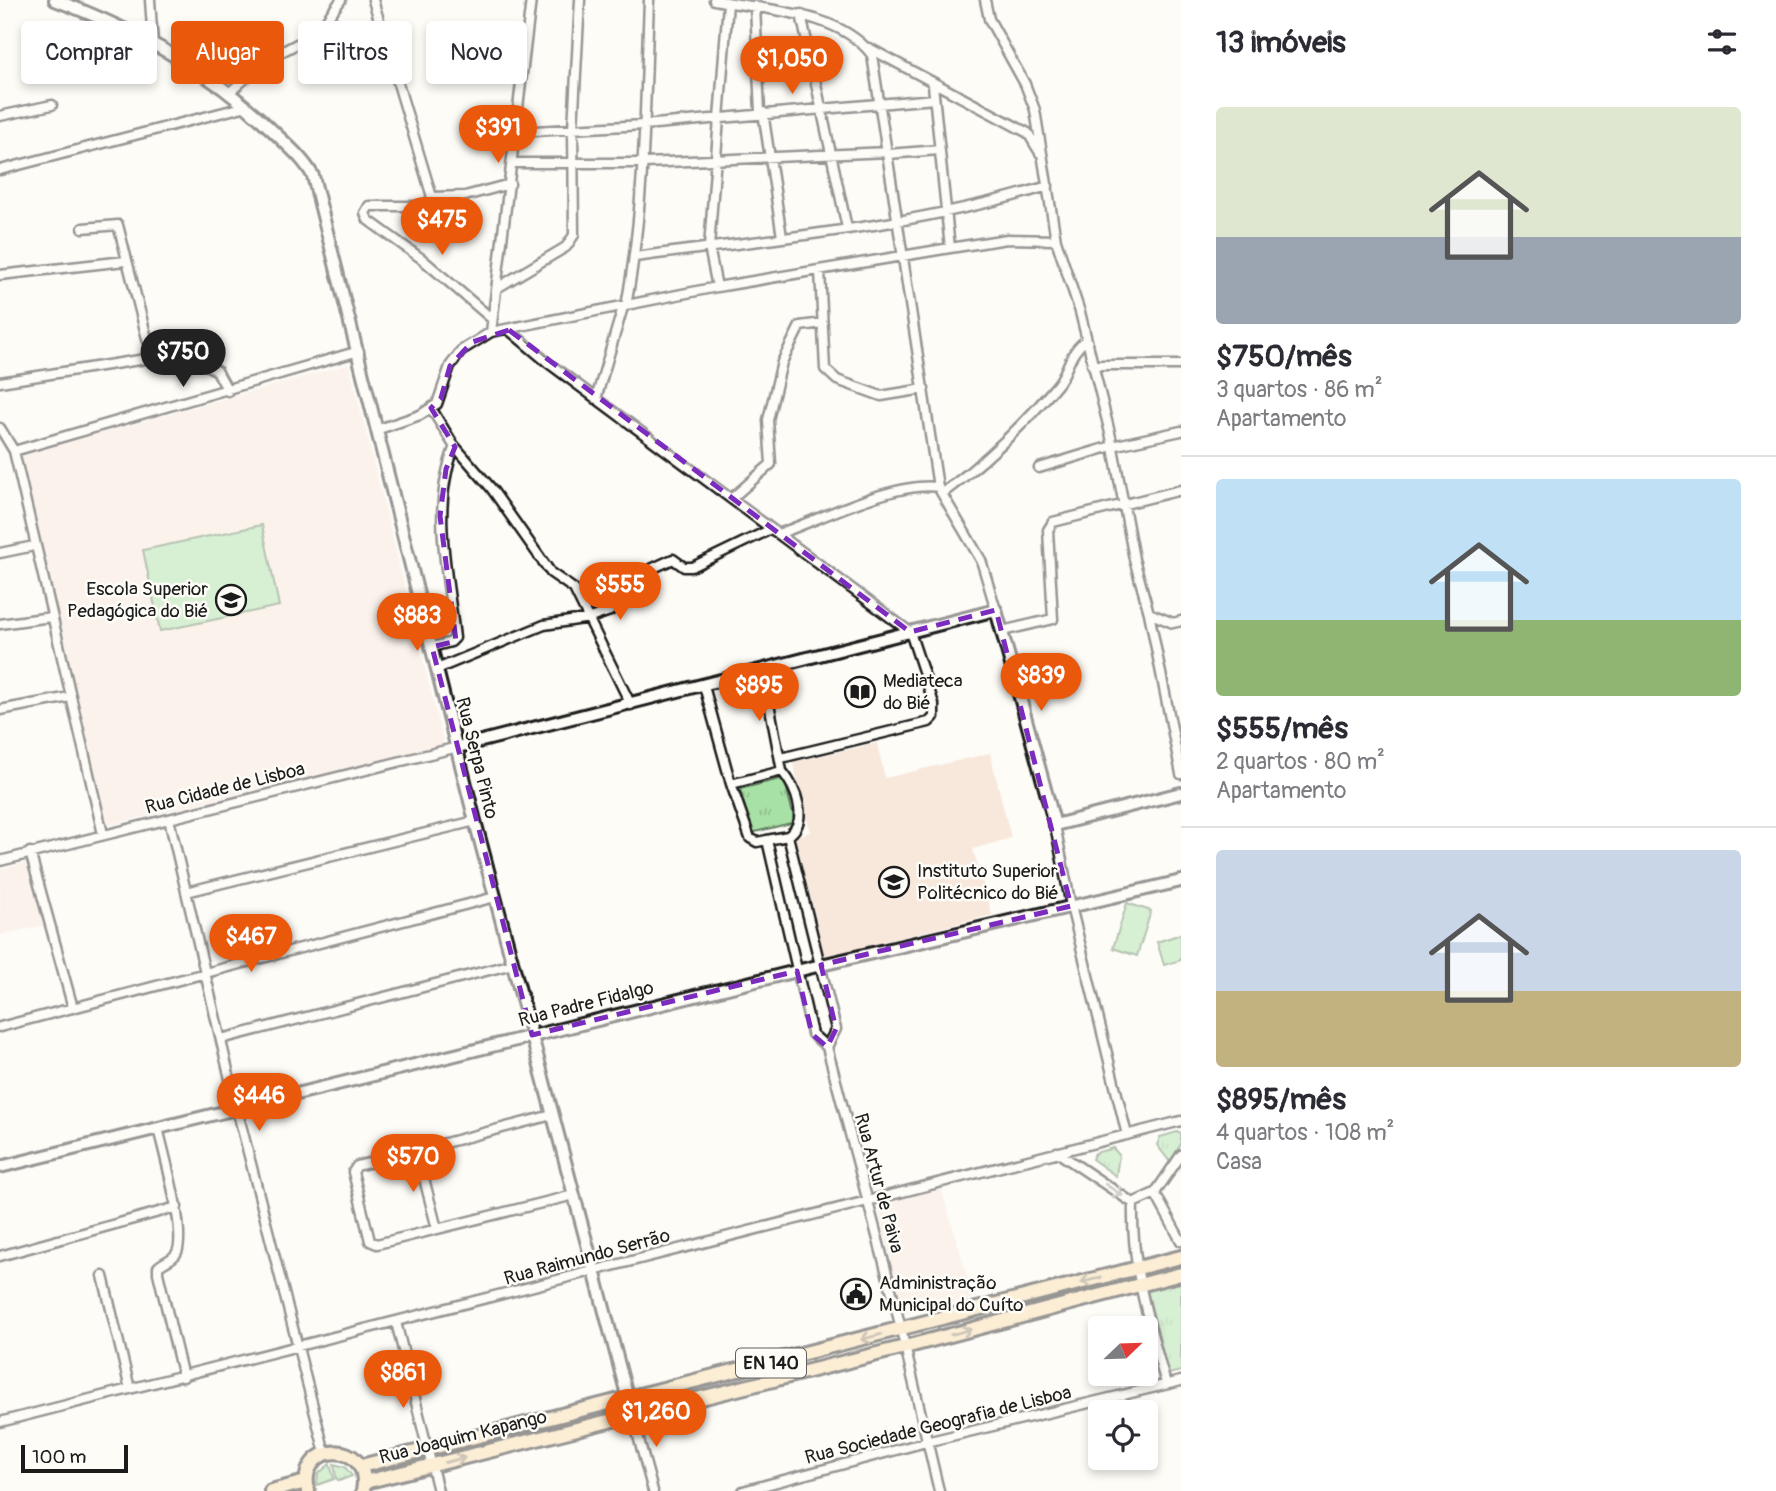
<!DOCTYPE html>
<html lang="pt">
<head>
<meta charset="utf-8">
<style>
	body { margin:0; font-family:Pangolin,sans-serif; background:#f7f7f7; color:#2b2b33; height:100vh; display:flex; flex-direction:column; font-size:26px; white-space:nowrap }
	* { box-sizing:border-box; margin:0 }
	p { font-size:23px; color:#7c7c81 }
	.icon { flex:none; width:38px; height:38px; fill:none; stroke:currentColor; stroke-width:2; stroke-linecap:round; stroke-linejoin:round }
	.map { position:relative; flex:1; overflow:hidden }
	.drawer { display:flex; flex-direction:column; background:#fff; width:595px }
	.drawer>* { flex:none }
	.guide { position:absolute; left:21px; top:21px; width:665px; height:63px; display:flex; gap:14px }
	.needle { width:46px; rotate:67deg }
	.buttons { position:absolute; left:1088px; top:1316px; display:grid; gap:14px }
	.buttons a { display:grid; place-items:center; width:70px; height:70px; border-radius:7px; background:#fff; box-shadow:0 4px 10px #0003; font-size:35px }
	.scale { position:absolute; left:21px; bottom:18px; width:107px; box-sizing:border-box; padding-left:7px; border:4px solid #1c1c1c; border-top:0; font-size:19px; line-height:24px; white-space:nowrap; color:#1c1c1c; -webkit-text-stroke:5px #fdfcf7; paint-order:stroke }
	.price { position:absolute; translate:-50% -60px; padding:0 16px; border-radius:24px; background:#ea580c; color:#fff; font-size:23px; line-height:46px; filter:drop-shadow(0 2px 4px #0008) }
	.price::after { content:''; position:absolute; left:50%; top:42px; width:21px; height:16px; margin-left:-10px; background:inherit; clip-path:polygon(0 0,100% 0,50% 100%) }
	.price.active { background:#222; color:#fff }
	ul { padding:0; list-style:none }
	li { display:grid; align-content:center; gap:14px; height:371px; padding:0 35px }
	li+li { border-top:2px solid #e1e1e2 }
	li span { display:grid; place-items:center; height:217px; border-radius:7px; color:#555 }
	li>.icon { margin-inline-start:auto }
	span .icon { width:126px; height:126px; fill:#fffc; stroke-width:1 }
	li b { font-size:30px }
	h2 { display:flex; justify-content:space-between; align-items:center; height:84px; padding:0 35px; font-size:30px }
	.pill { padding:0 24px; border-radius:7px; background:#fff; box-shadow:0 4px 10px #0003; font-size:24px; line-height:63px }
	.pill.active { background:#ea580c; color:#fff }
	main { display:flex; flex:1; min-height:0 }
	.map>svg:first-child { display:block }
</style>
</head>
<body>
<main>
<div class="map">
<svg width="1181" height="1491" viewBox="0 0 1181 1491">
	<defs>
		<pattern id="grass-tufts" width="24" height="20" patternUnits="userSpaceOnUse" patternTransform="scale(1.75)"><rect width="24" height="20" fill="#a8e1a6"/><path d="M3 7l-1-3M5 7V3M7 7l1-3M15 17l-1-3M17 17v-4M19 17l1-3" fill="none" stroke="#90c08e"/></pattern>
	</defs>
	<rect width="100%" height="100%" fill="#fdfcf7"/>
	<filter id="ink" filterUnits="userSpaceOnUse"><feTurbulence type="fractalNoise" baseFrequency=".0143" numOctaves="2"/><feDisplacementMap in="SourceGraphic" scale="14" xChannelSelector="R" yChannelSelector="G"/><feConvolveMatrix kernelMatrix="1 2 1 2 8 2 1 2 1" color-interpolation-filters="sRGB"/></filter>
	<g filter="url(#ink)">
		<path fill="#f8e8dc" d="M349 364 444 744 106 826 22 455Z
			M877 743 885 778 990 753 1011 838 973 849 992 915 825 956 795 837 810 832 793 762Z
			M29 862 47 925 0 935V869Z
			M941 1188 974 1298 904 1314 877 1204Z"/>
		<path fill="url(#grass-tufts)" stroke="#627e61" stroke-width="2" d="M784 778 795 822 751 833 740 789Z
			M1177 1132 1181 1134V1144L1170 1162 1157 1145 1160 1137Z
			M1113 1148 1119 1155 1116 1176 1092 1159 1095 1153Z
			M1181 1283V1371L1168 1374 1147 1290Z
			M330 1464 334 1479 317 1485 318 1474Z
			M334 1464 345 1467 352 1476 339 1481 336 1478Z"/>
		<path fill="#a8e1a6" stroke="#627e61" stroke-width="2" d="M262 525 279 606 160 631 143 550Z
			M1127 903 1151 911 1137 956 1113 948Z
			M1181 934V960L1164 965 1157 942Z"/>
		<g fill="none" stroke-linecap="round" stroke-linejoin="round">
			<g stroke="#1c1c1c" stroke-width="13">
				<path id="street" d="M150 0 153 43
					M373 0 432 197
					M714 0C764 10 839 11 872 55L938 487
					M985 0 989 19 1025 84 1035 110 1056 240 1080 312 1111 437 1134 559 1149 613 1173 623 1181 621
					M755 6 760 112
					M801 14 847 228
					M869 48 1028 133 1040 153
					M933 85 950 248
					M229 93 266 60 316 34 341 0
					M763 112 782 237
					M0 116 52 105
					M516 132 644 125 934 99
					M888 154 939 150
					M512 163H645L888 152
					M0 170 247 106
					M432 197 426 206H369L365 213 368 220 422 259 492 319
					M432 197 465 196 510 184
					M83 228 118 225 152 358
					M635 257C774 238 915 227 1048 186
					M820 271 825 369 837 380 881 396 924 389
					M0 275 125 261
					M717 287 709 247 728 3
					M497 288 566 247 574 235 573 128 580 0
					M626 306C645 204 645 103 649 0
					M509 330 547 362 910 632 934 704V717L929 722 781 758
					M491 332 531 0
					M1092 365H1181
					M0 382 152 358H193L217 371 228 391
					M596 399 623 307
					M431 408 453 444 491 488 551 573 574 589 631 705
					M0 428 14 451 103 834
					M379 429 420 415 437 404 450 366 462 350 491 332 717 287 950 248 1007 239 1056 240
					M14 451 359 351
					M1039 468 1112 446 1181 431
					M943 493C986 461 1023 426 1057 385 1070 369 1067 355 1086 340
					M731 499 771 464 768 420 782 362 800 326 823 323
					M778 534C821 519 895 481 938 487L981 560 996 610
					M0 553 34 546
					M1149 613 1181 774
					M0 624 51 617
					M1002 631 1053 619 1048 530 1053 522 1181 490
					M432 647 451 642 455 638C448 573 430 508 455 446
					M437 669 544 625 590 618 610 611 638 575 673 559 684 567H692L771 529
					M763 672 782 771
					M704 686 731 784
					M0 710 70 697
					M782 771C796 788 810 821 788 836L836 1029 827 1047 812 1034 767 840 757 842 750 838 731 784Z
					M169 819 237 1109 325 1453
					M1055 825 1071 906 1127 1135
					M767 840 788 836
					M30 852 73 1008
					M0 861 458 747
					M186 892 475 821
					M0 1027 495 897
					M221 1039 513 964
					M827 1047 896 1308 939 1491
					M552 1115 357 1166 353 1172 370 1241 377 1244 574 1195
					M158 1128C163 1150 188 1237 176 1254 172 1260 163 1262 158 1267V1273L183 1377
					M417 1151 437 1229
					M1057 1152 1133 1203C1131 1267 1149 1323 1166 1384
					M1181 1155 1155 1193 1181 1241
					M1133 1203 1155 1193
					M0 1256 177 1207
					M103 1276 130 1389
					M396 1322 438 1491
					M632 1414 653 1491
					M0 1422 1181 1121
					M743 1491 926 1442 1181 1381"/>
			</g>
			<g stroke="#1c1c1c" stroke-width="16">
				<path id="secondary" d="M55 0C138 31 210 70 274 132 288 146 304 159 313 176L475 821 632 1414
					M458 747 996 610 1055 825 1181 793
					M0 1167 821 965 1181 881"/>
			</g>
			<g stroke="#1c1c1c" stroke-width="18">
				<path id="primary" d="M361 1466 1181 1257
					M365 1482 905 1347 1181 1274
					M271 1491 306 1482
					M308 1491C296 1441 373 1438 363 1491"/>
			</g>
			<use href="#street" stroke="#fdfcf7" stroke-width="8"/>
			<use href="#secondary" stroke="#fdfcf7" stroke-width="10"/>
			<use href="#primary" stroke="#faddab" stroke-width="12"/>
		</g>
		<defs><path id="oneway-shaft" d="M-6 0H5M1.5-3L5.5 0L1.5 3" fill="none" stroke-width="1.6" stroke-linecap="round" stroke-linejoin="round" transform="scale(1.75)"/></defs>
		<use stroke="#989794" href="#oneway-shaft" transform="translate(1114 1190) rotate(34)"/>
		<g stroke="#96866b">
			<use href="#oneway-shaft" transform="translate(1091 1280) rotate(165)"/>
			<use href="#oneway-shaft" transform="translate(961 1332) rotate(-15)"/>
			<use href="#oneway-shaft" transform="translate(871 1337) rotate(165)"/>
			<use href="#oneway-shaft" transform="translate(455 1460) rotate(-14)"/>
		</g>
	</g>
	<path d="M0 0H1181V1491H0ZM509 330 910 632 996 610 1071 906 821 965 836 1029 827 1047 812 1034 797 971 532 1035 432 647 456 641 440 516 446 469 455 447 431 408 441 398 450 366 472 342Z" fill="#fdfcf7" fill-opacity=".55" fill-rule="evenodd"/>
	<path fill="none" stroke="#7b2cbf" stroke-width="5" stroke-dasharray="14 9" stroke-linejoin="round" d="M509 330 910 632 996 610 1071 906 821 965 836 1029 827 1047 812 1034 797 971 532 1035 432 647 456 641 440 516 446 469 455 447 431 408 441 398 450 366 472 342Z"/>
	<defs>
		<g id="university-ring" transform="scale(1.575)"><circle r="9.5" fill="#fdfcf7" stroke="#1c1c1c" stroke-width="1.5"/><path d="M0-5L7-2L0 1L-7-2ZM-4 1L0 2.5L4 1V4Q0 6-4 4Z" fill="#1c1c1c"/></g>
		<g id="library-ring" transform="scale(1.575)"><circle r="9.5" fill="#fdfcf7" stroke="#1c1c1c" stroke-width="1.5"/><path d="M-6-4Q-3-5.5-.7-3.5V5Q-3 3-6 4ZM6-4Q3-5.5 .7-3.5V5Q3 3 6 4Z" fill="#1c1c1c"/></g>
		<g id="civic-ring" transform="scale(1.575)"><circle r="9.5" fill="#fdfcf7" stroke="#1c1c1c" stroke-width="1.5"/><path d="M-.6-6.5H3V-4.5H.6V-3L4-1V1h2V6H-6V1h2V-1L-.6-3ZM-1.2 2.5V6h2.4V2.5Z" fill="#1c1c1c"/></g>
	</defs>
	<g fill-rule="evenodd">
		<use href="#university-ring" x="231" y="600"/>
		<use href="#library-ring" x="860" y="692"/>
		<use href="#university-ring" x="894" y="882"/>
		<use href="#civic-ring" x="856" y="1294"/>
	</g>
	<g text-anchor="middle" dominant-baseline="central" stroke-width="5" stroke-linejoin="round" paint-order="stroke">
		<rect fill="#fdfcf7" stroke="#605f5e" stroke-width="2" x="736" y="1348.5" width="70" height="29" rx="5"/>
		<g font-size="18" font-weight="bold" fill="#1c1c1c">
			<text x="771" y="1363">EN 140</text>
		</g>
		<g font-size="19" fill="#1c1c1c" stroke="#fdfcf7" text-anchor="start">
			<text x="208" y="589" text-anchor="end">Escola Superior<tspan x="208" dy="22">Pedagógica do Bié</tspan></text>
			<text x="883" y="681">Mediateca<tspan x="883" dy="22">do Bié</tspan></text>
			<text x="917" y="871">Instituto Superior<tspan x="917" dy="22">Politécnico do Bié</tspan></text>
			<text x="879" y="1283">Administração<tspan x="879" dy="22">Municipal do Cuíto</tspan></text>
		</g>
		<g font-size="19" fill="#1c1c1c" stroke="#fdfcf7">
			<text transform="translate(477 758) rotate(76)">Rua Serpa Pinto</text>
			<text transform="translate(225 788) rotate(-14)">Rua Cidade de Lisboa</text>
			<text transform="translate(586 1004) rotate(-14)">Rua Padre Fidalgo</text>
			<text transform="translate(879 1183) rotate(75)">Rua Artur de Paiva</text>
			<text transform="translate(587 1257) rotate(-15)">Rua Raimundo Serrão</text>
			<text transform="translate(938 1425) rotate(-14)">Rua Sociedade Geografia de Lisboa</text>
			<text transform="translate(463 1437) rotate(-14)">Rua Joaquim Kapango</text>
		</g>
	</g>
</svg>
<div class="buttons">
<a><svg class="needle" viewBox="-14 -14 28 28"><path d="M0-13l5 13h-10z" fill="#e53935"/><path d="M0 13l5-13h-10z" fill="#7c7c81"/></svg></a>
<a><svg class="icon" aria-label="locate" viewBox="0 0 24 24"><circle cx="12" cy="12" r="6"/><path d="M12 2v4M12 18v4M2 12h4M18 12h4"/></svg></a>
</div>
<div class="scale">100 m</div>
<b class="price" style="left:792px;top:96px">$1,050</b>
<b class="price" style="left:498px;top:165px">$391</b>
<b class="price" style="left:442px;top:257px">$475</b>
<b class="price active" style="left:183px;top:389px">$750</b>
<b class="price" style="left:620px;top:622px">$555</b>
<b class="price" style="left:417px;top:653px">$883</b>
<b class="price" style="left:1041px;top:713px">$839</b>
<b class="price" style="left:759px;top:723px">$895</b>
<b class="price" style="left:251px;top:974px">$467</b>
<b class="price" style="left:259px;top:1133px">$446</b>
<b class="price" style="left:413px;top:1194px">$570</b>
<b class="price" style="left:403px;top:1410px">$861</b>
<b class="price" style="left:656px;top:1449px">$1,260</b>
<div class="guide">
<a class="pill">Comprar</a>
<a class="pill active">Alugar</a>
<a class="pill">Filtros</a>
<a class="pill">Novo</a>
</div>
</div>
<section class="drawer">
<h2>13 imóveis<svg class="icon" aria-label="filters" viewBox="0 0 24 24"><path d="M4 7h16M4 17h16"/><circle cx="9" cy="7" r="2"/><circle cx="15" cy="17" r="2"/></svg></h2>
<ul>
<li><span style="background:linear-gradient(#dfe7d0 60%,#9aa5b1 0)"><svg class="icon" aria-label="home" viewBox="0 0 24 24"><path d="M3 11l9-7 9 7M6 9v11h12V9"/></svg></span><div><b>$750/mês</b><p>3 quartos · 86 m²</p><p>Apartamento</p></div></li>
<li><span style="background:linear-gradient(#bfe0f5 65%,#8fb573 0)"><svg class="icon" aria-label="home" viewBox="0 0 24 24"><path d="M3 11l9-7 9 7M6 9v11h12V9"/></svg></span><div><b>$555/mês</b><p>2 quartos · 80 m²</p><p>Apartamento</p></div></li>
<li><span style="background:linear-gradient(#c9d6e8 65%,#c2b280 0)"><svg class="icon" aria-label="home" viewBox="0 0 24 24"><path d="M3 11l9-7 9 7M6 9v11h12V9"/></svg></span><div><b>$895/mês</b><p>4 quartos · 108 m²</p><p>Casa</p></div></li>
</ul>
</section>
</main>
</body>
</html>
